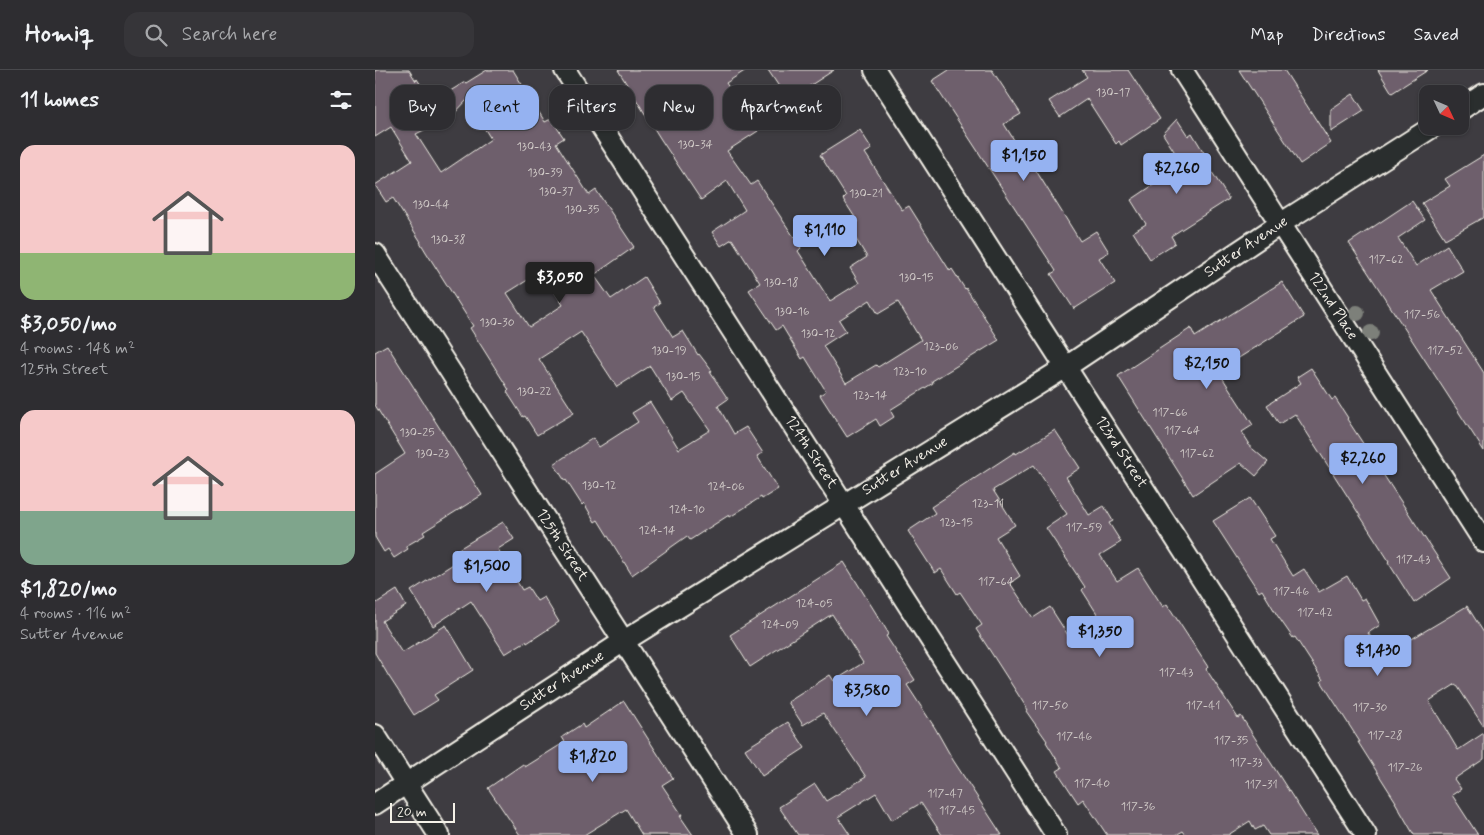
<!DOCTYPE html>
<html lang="en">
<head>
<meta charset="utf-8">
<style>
	body { margin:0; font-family:Mynerve,sans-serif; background:#363539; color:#f1f3f6; height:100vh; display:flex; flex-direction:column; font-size:19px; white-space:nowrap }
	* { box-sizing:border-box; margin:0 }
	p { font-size:16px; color:#a7a8ab }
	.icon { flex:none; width:28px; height:28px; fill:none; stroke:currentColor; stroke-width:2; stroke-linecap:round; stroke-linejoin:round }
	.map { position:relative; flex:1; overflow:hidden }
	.side { display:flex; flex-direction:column; background:#2e2d31; width:375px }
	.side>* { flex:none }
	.top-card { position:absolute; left:15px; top:15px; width:475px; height:45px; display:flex; gap:10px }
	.needle { width:32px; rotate:134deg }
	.controls { position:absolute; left:1044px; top:15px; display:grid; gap:10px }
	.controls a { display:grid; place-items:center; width:50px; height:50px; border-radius:10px; background:#2e2d31; box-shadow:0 1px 4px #0004,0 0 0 1px #49494d; font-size:25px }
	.scale { position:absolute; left:15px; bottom:12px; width:65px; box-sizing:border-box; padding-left:5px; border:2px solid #f4f1e8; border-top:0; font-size:14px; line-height:18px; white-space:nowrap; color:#f4f1e8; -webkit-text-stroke:4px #2a2d2e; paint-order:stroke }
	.price { position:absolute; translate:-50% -42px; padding:0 11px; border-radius:5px; background:#95b2f1; color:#111; font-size:16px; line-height:32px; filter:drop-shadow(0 1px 2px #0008) }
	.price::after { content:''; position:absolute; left:50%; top:30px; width:15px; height:11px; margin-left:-8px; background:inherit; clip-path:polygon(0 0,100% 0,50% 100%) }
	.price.current { background:#222; color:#fff }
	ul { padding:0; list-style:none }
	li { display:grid; align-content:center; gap:10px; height:265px; padding:0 20px }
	li span { display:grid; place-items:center; height:155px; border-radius:15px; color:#555 }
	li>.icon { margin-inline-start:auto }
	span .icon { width:90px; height:90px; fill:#fffc; stroke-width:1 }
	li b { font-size:21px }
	h2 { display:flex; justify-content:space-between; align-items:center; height:60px; padding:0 20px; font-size:21px }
	.pill { padding:0 18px; border-radius:15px; background:#2e2d31; box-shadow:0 1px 4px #0004,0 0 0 1px #49494d; font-size:18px; line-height:45px }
	.pill.current { background:#95b2f1; color:#111 }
	header { display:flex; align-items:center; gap:30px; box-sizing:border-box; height:70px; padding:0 25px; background:#2e2d31; border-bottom:1px solid #49494d }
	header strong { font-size:24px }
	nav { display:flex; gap:28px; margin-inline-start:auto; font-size:18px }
	.search { width:350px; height:45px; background:#363539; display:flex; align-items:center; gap:12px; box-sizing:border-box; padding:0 18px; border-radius:15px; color:#a7a8ab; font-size:19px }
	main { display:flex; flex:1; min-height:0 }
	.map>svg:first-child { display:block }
</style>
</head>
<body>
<header>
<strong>Homiq</strong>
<div class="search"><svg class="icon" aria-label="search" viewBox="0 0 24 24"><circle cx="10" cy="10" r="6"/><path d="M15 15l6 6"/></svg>Search here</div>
<nav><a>Map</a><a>Directions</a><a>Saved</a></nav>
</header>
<main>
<section class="side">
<h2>11 homes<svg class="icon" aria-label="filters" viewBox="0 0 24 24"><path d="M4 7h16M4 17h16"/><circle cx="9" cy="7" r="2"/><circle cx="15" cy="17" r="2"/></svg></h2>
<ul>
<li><span style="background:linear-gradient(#f6c9c9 70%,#8fb573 0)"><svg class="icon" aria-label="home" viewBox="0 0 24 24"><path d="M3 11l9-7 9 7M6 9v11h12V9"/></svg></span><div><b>$3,050/mo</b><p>4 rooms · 148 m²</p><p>125th Street</p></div></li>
<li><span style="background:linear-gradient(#f6c9c9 65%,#7fa58c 0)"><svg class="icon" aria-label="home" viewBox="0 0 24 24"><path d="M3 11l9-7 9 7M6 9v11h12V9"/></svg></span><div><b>$1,820/mo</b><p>4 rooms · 116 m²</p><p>Sutter Avenue</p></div></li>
</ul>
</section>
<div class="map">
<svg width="1109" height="765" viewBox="0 0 1109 765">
	<rect width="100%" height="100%" fill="#3e3c41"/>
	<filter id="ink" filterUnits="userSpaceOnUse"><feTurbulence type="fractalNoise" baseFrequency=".02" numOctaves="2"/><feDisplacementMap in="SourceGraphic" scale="10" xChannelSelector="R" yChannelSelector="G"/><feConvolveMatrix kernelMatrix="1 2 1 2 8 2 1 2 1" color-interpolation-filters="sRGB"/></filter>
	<g filter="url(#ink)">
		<path fill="#6e5f6c" stroke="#f4f1e8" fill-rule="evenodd" d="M0 0H34L41 11 42 9 57 32 90 12 91 13 112 0H138L170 52 176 49 189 68 181 73 214 125 221 120 259 177 219 205 236 229 269 207 285 233 279 237 298 267 308 261 323 285 324 284 337 301 335 302 353 329 343 336 359 364 371 357 388 383 382 386 403 419 387 429 386 427 355 447 354 445 315 470 312 466 257 505 223 450 220 452 209 433 207 435 191 410 190 411 179 394 218 368 224 377 263 352 257 343 275 332 304 379 335 360 309 323 297 331 275 296 242 317 206 262 164 289 199 343 162 365 150 346 148 347 132 322 134 320 95 258 98 256 51 182 45 172H46L18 128 11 132 0 115 37 91 16 57 0 67ZM92 30 116 69 66 103 41 64 77 46ZM167 201 188 235 154 257 132 223Z
			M243 0H371L351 13 370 43 389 30 400 48 382 59 383 61 352 81 376 115 382 111 426 178 423 181 455 231 484 213 475 198 492 187 474 158 483 152 468 129 471 126 445 85 485 60 497 79 490 83 527 140 534 136 575 201 577 199 590 219 591 218 624 270 557 311 558 313 515 340 519 347 505 356 501 349 472 367 445 325 451 321 430 287 427 289 407 256 401 260 374 220 385 213 357 169 346 176 337 162 370 140 352 111 326 130 285 68ZM495 230 503 244 523 232 546 270 503 297 501 295 471 313 448 276 471 261 464 250Z
			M393 0H459L413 30Z
			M574 0H617L646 44 629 54 653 92 655 91 705 171 721 161 734 182 724 188 740 213 699 239 676 204 681 201 557 11Z
			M707 0H753L785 49 746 75 744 71 741 74 712 29 685 47 674 31 712 7Z
			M864 0H909L956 73 925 94Z
			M1003 0H1053L1017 23Z
			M978 24 989 41 956 62V39Z
			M802 49 813 66 817 63 831 86 828 88 854 129 796 166 800 173 775 189 758 162 771 154 756 130 808 95 788 64Z
			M1109 85V147L1070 169 1047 133 1075 116 1070 109Z
			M1037 131 1050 150 1023 168 1041 196 1072 175 1088 201 1056 220 1109 303V381L974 173Z
			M907 212 929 247 843 301 878 355 867 362 874 373 872 374 893 392 881 406 866 393 818 425 743 306 816 258 820 267Z
			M12 275 107 425 48 462 50 465 31 476 33 479 19 488 13 479 9 482 0 467V404L30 384 0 335V282Z
			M936 298 957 330 960 328 973 348 972 349 1076 508 1039 533 1013 492 1014 491 920 344 904 354 892 335 926 313 922 307Z
			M680 360 705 398 691 407 714 445 729 436 738 451 734 453 746 472 725 485 742 511 763 498 788 537 792 534 833 597 831 599 863 648 866 646 942 765H894L888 756 880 760 875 751 853 765H811L808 761 801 765H732L708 729 703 733 682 701 687 698 671 672 672 671 651 641 653 640 601 559 607 555 585 522 582 524 566 499 560 503 533 461 560 443 556 437 640 382 641 384ZM659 395 692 444 671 458 710 517 707 520 728 553 698 573 675 537 658 548 635 513 645 506 621 467 640 455 618 420Z
			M875 428 900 466 895 469 918 506 929 499 944 522 972 506 986 530 990 528 1005 555 993 563 1008 586 1092 536 1109 563V657L1081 614 1054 631 1083 680 1109 663V689L1079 709 1086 719 1077 725 1103 765H1039L1020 732H1021L983 672H985L946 611 948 610 920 567 918 568 902 545 887 520 884 522 838 451Z
			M128 452 139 469 123 479 147 520 153 517 162 531 169 527 184 552 152 573 151 571 130 584 96 531 58 556 36 521 83 491 77 483Z
			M469 492 514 564 511 566 540 610 532 615 560 658 578 690 627 765H567L546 733 517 750 501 723 463 747 475 765H423L404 737 440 714 451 731 491 707 448 643 428 655 413 632 455 605 459 611 488 593 457 544 375 597 355 565Z
			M22 520 31 536 7 551 27 583 71 555 98 600 59 625 63 630 39 645 13 605 0 583V534Z
			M249 631 298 708 287 715 307 745 305 746 318 765H267L251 739 209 765H145L113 718 148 694 150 697 190 672 187 667 207 654 209 658Z
			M413 652 430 678 387 706 370 679Z"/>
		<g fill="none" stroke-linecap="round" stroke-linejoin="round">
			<g stroke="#f4f1e8" stroke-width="24">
				<path id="minor" d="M190 0 681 765
					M500 0 991 765
					M807 0 1109 472
					M1085 40 1109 24
					M0 184 373 765
					M0 665 64 765
					M0 734 249 571 691 297 905 154 1059 56"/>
			</g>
			<use href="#minor" stroke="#2a2d2e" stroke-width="20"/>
		</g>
		<g fill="#7d807a">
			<circle cx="982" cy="243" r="8"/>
			<circle cx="996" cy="263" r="8"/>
		</g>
	</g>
	<g text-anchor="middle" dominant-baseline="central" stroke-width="4" stroke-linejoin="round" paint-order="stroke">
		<g font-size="12" fill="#d2ccc9">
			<text x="738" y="23">130-17</text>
			<text x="320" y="75">130-34</text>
			<text x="159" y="77">130-43</text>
			<text x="170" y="103">130-39</text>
			<text x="181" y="122">130-37</text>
			<text x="491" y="124">130-21</text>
			<text x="56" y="135">130-44</text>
			<text x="207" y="140">130-35</text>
			<text x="73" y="170">130-38</text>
			<text x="1011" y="190">117-62</text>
			<text x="541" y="208">130-15</text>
			<text x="406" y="213">130-18</text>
			<text x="417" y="242">130-16</text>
			<text x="1047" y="245">117-56</text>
			<text x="122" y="253">130-30</text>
			<text x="443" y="264">130-12</text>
			<text x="566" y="277">123-06</text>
			<text x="294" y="281">130-19</text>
			<text x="1070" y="281">117-52</text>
			<text x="535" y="302">123-10</text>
			<text x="308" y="307">130-15</text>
			<text x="159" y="322">130-22</text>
			<text x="495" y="326">123-14</text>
			<text x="795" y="343">117-66</text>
			<text x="807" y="361">117-64</text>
			<text x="42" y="363">130-25</text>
			<text x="57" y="384">130-23</text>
			<text x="822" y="384">117-62</text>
			<text x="224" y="416">130-12</text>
			<text x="351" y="417">124-06</text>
			<text x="613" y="434">123-11</text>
			<text x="312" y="440">124-10</text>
			<text x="581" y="453">123-15</text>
			<text x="709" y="458">117-59</text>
			<text x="282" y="461">124-14</text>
			<text x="1038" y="490">117-43</text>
			<text x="621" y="512">117-64</text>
			<text x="916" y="522">117-46</text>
			<text x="439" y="534">124-05</text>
			<text x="940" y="543">117-42</text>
			<text x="405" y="555">124-09</text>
			<text x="801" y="603">117-43</text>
			<text x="675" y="636">117-50</text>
			<text x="828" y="636">117-41</text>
			<text x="995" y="638">117-30</text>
			<text x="1010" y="666">117-28</text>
			<text x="699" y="667">117-46</text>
			<text x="856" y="671">117-35</text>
			<text x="871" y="693">117-33</text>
			<text x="1030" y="698">117-26</text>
			<text x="717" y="714">117-40</text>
			<text x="886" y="715">117-31</text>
			<text x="570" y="724">117-47</text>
			<text x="763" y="737">117-36</text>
			<text x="582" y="741">117-45</text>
		</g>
		<g font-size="15" fill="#f4f1e8" stroke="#2a2d2e">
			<text transform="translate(871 177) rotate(-34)">Sutter Avenue</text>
			<text transform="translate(958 236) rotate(57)">122nd Place</text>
			<text transform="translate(436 382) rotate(57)">124th Street</text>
			<text transform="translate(746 382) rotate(57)">123rd Street</text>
			<text transform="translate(530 396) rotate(-32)">Sutter Avenue</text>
			<text transform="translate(187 475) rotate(57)">125th Street</text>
			<text transform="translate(187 611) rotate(-33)">Sutter Avenue</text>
		</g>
	</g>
</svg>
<div class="controls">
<a><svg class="needle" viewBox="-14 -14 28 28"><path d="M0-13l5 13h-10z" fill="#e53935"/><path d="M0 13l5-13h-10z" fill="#a7a8ab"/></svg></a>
</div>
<div class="scale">20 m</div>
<b class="price" style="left:649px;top:112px">$1,150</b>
<b class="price" style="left:802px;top:125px">$2,260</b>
<b class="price" style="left:450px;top:187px">$1,110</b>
<b class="price current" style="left:185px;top:234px">$3,050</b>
<b class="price" style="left:832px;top:320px">$2,150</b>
<b class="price" style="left:988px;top:415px">$2,260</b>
<b class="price" style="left:112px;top:523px">$1,500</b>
<b class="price" style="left:725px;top:588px">$1,350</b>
<b class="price" style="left:1003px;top:607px">$1,430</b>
<b class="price" style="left:492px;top:647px">$3,580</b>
<b class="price" style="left:218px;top:713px">$1,820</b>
<div class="top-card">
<a class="pill">Buy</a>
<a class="pill current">Rent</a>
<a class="pill">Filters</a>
<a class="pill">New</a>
<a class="pill">Apartment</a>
</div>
</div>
</main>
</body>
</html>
